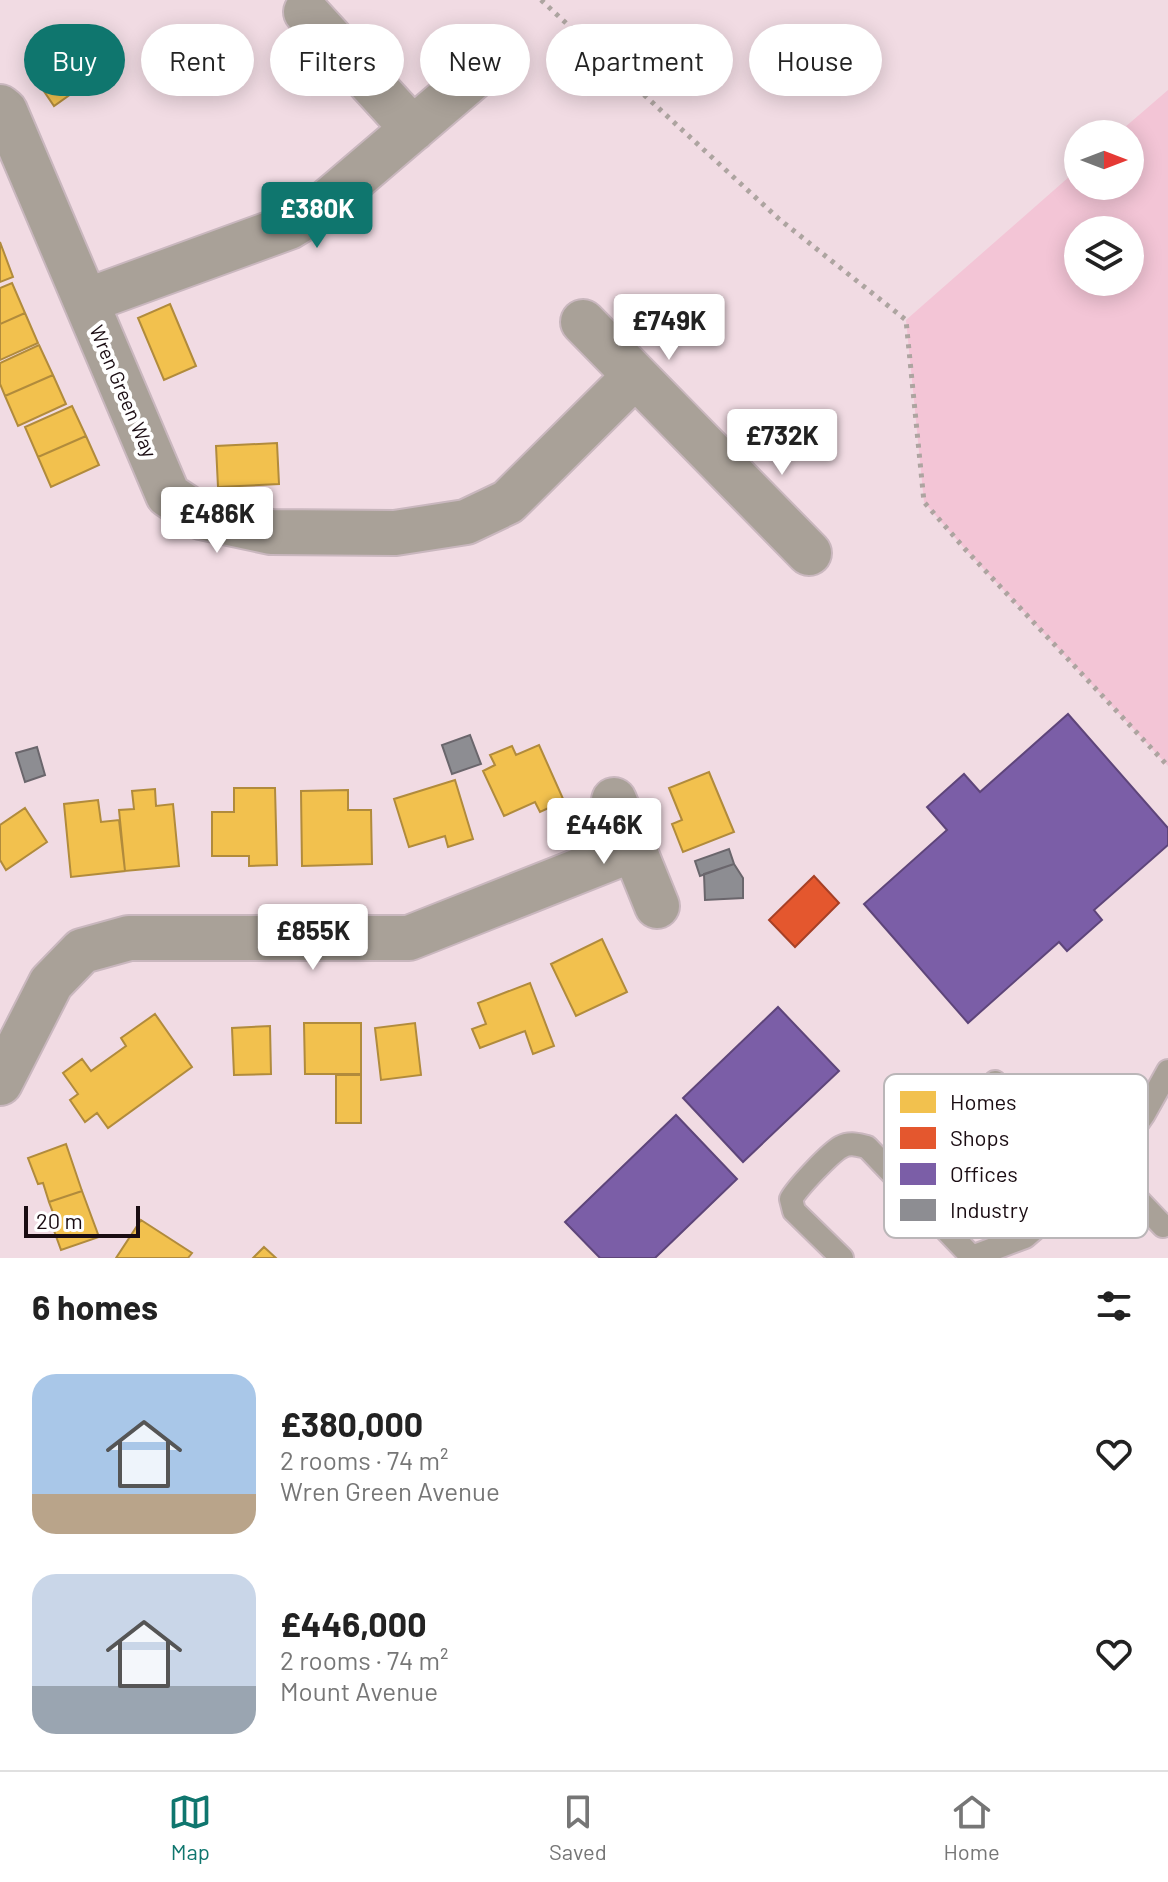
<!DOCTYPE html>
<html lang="en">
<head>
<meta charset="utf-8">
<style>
	body { margin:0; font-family:Barlow,sans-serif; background:#f2f2f2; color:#222; height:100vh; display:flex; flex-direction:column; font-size:30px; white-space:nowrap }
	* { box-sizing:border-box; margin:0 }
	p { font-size:26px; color:#767676 }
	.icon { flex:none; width:44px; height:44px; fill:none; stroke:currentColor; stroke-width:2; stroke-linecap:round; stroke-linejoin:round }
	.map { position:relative; height:1258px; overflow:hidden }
	.details { display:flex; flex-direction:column; background:#fff; flex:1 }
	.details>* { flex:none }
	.guide { position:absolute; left:24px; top:24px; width:1120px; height:72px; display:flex; gap:16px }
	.needle { width:52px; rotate:90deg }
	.fabs { position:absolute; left:1064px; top:120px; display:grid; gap:16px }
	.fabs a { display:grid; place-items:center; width:80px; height:80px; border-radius:50%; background:#fff; box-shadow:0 4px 20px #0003; font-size:40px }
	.scale { position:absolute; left:24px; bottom:20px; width:116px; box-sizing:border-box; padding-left:8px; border:4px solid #1a0c12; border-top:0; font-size:22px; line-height:28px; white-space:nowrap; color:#1a0c12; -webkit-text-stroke:6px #fff; paint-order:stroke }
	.price { position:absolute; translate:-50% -68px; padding:0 18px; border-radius:8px; background:#fff; color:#222; font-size:26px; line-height:52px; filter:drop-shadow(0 2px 4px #0008) }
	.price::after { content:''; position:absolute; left:50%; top:48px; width:24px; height:18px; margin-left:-12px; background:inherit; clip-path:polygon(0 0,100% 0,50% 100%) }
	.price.on { background:#0f766e; color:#fff }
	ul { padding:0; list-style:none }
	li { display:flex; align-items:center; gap:24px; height:200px; padding:0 32px }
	li span { display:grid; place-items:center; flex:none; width:224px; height:160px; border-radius:24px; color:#555 }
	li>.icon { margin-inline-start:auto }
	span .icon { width:96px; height:96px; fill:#fffc; stroke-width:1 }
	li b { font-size:34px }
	h2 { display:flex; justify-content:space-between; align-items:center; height:96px; padding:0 32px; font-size:34px }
	.chip { padding:0 28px; border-radius:36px; background:#fff; box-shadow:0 4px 20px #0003; font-size:28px; line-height:72px }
	.chip.on { background:#0f766e; color:#fff }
	.tabs { display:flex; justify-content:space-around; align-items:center; height:112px; border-top:2px solid #e0e0e0; background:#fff; font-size:22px; color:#767676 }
	.tabs a { display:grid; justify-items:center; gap:4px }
	.tabs .on { color:#0f766e }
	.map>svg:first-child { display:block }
</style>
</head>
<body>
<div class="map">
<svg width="1168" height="1258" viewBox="0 0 1168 1258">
	<rect width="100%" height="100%" fill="#f1dbe3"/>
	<path fill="#f3c5d6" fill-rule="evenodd" d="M1168 90V766L965 549 924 502 906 320 1078 169V186H1130V134H1117ZM1078 230H1130V282H1078Z"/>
	<path fill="#f2c14e" stroke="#b18b3c" stroke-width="2" d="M54 69 71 94 54 106 37 81Z
		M0 242 13 277 0 282Z
		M12 283 25 313 0 324V288Z
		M170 304 196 366 164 380 138 318Z
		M25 313 38 343 0 360V324Z
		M39 345 53 375 5 396 0 384V363Z
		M53 375 66 404 18 426 5 396Z
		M72 406 86 436 38 457 25 427Z
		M86 436 99 465 51 487 38 457Z
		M277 443 279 484 218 487 216 446Z
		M539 745 564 801 540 812 535 802 504 816 483 771 495 765 490 755 512 746 516 755Z
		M709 772 734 832 683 852 672 824 682 820 669 788Z
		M455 780 473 839 448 847 445 836 409 847 394 799Z
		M234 788H275L277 865 249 866V856H212V812H234Z
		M155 789 156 806 173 804 179 866 125 871 119 810 134 809 132 791Z
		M348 790V810H371L372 864 302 866 301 791Z
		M98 800 101 822 119 820 125 871 71 877 64 804Z
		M25 808 47 842 6 870 0 860V825Z
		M602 939 627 992 576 1016 551 964Z
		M530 983 554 1046 533 1054 525 1031 480 1048 472 1029 486 1024 478 1003Z
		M155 1014 192 1067 108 1128 97 1113 85 1122 70 1100 78 1094 63 1073 82 1059 91 1071 126 1046 121 1038Z
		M304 1023H361V1074H305Z
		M415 1023 421 1075 381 1080 375 1028Z
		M270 1026 271 1074 234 1075 232 1028Z
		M336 1075H361V1123H336Z
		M66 1144 82 1191 49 1202 43 1183 38 1184 28 1158Z
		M82 1191 99 1237 61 1250 52 1225 57 1223 49 1202Z
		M141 1220 192 1253 188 1258H116Z
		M264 1247 276 1258H253Z"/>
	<path fill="#e4572e" stroke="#a74026" stroke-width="2" d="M814 876 839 903 795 947 769 920Z"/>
	<path fill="#7b5ea7" stroke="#5e457a" stroke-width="2" d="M1068 714 1168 828V845L1094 910 1102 920 1067 951 1059 942 968 1023 864 904 947 830 927 807 964 774 980 792Z
		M778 1007 839 1071 743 1162 683 1098Z
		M676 1115 737 1179 655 1258H600L565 1222Z"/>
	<path fill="#8d8d92" stroke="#6a666c" stroke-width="2" d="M470 735 481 764 452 774 442 745Z
		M37 747 45 775 25 782 16 753Z
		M729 849 734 864 700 876 695 861Z
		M734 864 743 878V898L705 900 704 874Z"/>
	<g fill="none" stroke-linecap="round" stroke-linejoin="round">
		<g stroke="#c9b7be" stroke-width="26">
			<path id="lane" d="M995 1082 1088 1183
				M1107 1167 1163 1226
				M842 1258 794 1211 791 1199C798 1187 830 1153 841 1147 850 1142 858 1145 867 1147L972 1257
				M969 1258 1025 1237 1107 1167 1144 1114 1168 1071"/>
		</g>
		<g stroke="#c9b7be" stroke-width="48">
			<path id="street" d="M306 12 413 129
				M0 107 5 111 168 495 201 517 271 532 395 533 466 522 508 502 635 376
				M86 301 289 227 320 208 477 74
				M583 322 809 553
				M614 800 657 906
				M0 1083 51 983 82 951 129 938H409L634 849"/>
		</g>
		<path stroke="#ada4a0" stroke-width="5" stroke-dasharray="4 6" stroke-linecap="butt" d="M541 0 779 219 906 320 924 502 965 549 1168 766"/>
		<use href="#lane" stroke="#a9a198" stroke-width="22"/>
		<use href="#street" stroke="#a9a198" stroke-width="44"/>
	</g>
	<g text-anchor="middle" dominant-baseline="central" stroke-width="8" stroke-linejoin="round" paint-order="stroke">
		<g font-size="20" fill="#1a0c12" stroke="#fff">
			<text transform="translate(124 391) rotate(67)">Wren Green Way</text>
		</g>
	</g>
	<rect x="884" y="1074" width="264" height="164" rx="12" fill="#fff" stroke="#bab6b8" stroke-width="2"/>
	<rect x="900" y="1091" width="36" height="22" fill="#f2c14e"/>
	<rect x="900" y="1127" width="36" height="22" fill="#e4572e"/>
	<rect x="900" y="1163" width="36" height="22" fill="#7b5ea7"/>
	<rect x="900" y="1199" width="36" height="22" fill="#8d8d92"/>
	<g font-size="22" fill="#1a0c12">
		<text x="950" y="1110">Homes</text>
		<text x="950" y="1146">Shops</text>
		<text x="950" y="1182">Offices</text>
		<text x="950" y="1218">Industry</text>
	</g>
</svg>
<div class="fabs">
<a><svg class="needle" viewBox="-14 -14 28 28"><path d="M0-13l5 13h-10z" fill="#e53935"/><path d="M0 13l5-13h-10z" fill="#767676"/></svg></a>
<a><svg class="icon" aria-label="layers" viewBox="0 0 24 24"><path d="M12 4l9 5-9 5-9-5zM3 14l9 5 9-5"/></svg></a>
</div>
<div class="scale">20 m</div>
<b class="price on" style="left:317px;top:250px">£380K</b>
<b class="price" style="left:669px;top:362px">£749K</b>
<b class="price" style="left:782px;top:477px">£732K</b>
<b class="price" style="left:217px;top:555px">£486K</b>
<b class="price" style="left:604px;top:866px">£446K</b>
<b class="price" style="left:313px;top:972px">£855K</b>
<div class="guide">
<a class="chip on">Buy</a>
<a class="chip">Rent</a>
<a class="chip">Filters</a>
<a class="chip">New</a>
<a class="chip">Apartment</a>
<a class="chip">House</a>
</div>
</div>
<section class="details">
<h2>6 homes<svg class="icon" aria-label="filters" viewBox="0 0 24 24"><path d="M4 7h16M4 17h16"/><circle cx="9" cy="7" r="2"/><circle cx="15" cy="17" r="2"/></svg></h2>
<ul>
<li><span style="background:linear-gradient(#a9c7e8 75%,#b9a48a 0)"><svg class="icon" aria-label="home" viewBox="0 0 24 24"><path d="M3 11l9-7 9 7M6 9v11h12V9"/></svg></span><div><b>£380,000</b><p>2 rooms · 74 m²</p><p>Wren Green Avenue</p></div><svg class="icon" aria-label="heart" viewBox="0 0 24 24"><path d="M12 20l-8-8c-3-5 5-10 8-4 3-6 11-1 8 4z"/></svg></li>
<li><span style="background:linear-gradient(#c9d6e8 70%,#9aa5b1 0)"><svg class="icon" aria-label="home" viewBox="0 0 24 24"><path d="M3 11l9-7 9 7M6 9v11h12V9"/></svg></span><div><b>£446,000</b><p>2 rooms · 74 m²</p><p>Mount Avenue</p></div><svg class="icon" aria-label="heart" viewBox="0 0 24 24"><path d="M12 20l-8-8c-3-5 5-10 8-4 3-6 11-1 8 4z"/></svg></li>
</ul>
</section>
<nav class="tabs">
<a class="on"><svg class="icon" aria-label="map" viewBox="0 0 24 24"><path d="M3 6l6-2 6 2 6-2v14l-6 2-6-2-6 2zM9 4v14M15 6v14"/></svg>Map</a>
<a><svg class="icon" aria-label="saved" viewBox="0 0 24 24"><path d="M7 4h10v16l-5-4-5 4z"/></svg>Saved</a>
<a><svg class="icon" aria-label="home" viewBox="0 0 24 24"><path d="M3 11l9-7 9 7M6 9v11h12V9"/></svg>Home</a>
</nav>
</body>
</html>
